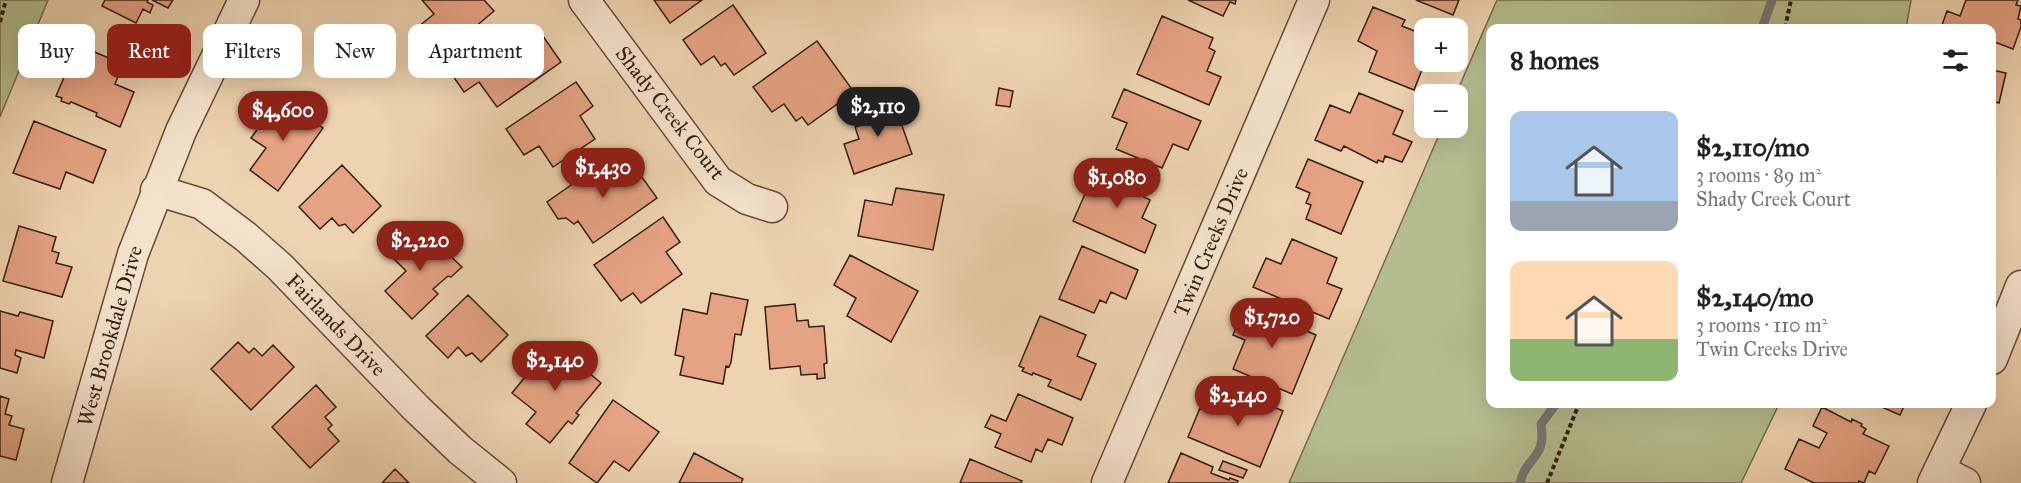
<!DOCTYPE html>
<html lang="en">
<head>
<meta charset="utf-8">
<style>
	body { margin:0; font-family:"IM FELL Great Primer",serif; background:#f6f6f6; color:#222; height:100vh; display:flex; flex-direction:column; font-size:22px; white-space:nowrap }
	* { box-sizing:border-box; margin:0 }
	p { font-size:20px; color:#767676 }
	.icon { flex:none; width:33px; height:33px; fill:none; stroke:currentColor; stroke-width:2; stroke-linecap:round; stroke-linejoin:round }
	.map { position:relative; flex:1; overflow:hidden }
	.side { position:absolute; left:1486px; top:24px; width:510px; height:384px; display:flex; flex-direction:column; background:#fff; border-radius:12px; box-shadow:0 6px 24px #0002 }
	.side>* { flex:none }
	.guide { position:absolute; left:18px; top:24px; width:570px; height:54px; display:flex; gap:12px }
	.fabs { position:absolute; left:1414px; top:18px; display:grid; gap:12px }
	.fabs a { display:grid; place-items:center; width:54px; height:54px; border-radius:12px; background:#fff; box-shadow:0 6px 24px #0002; font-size:30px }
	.price { position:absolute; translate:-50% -51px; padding:0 14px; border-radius:21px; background:#8f2418; color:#fff; font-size:20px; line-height:39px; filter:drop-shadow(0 2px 3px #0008) }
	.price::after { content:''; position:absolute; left:50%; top:36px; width:18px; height:14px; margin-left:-9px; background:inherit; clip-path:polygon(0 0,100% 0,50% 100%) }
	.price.selected { background:#222; color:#fff }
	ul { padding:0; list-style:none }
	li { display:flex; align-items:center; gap:18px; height:150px; padding:0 24px }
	li span { display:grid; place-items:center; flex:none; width:168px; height:120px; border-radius:12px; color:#555 }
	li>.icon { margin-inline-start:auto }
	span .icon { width:72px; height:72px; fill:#fffc; stroke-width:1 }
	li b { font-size:26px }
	h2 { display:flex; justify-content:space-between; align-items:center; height:72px; padding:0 24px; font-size:26px }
	.chip { padding:0 21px; border-radius:12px; background:#fff; box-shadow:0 6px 24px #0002; font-size:21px; line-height:54px }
	.chip.selected { background:#8f2418; color:#fff }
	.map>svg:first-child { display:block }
</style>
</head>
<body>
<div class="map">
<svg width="2021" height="483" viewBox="0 0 2021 483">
	<rect width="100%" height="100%" fill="#eed3b0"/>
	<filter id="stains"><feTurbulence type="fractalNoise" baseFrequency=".00333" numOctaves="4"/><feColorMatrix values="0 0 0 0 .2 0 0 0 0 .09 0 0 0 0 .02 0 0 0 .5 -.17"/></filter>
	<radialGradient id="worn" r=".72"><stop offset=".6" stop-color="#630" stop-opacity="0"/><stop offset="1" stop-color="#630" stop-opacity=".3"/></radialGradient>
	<path fill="#b5bd8e" stroke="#766d50" stroke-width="1.5" d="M0 0H48L0 117Z
		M1497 0H1911L1906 28H1491V404H1779L1741 483H1289L1442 128H1458L1456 94Z"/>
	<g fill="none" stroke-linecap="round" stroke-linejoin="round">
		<path stroke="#767876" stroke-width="9" d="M1762 28 1772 0
			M1520 483C1526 456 1547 459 1541 424L1556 404"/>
	</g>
	<path fill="#e6a383" stroke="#361d13" stroke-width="1.5" d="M105 0H148L147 2 153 5 150 13 143 9 136 23 102 6Z
		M152 0H173L168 8Z
		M422 0H484L494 11 442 55 418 27 434 14Z
		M654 0H702L670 23Z
		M1188 0H1236L1235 4 1230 2 1223 16Z
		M1416 0H1459L1453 15Z
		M1966 0H2018L2016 5 2021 6 2018 19 2021 20V27L2013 49 1992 41V28H1941L1947 11 1960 16Z
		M733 5 766 53 734 75 725 63 721 66 714 56 701 65 683 40Z
		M1373 7 1405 20 1402 26 1422 34 1425 30V62L1414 90 1369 72 1377 51 1358 41Z
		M1162 16 1213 38 1209 48 1215 51 1207 71 1221 77 1209 105 1137 74Z
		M508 26 515 35 520 31 530 45 543 36 561 62 497 107 479 82 464 92 448 69Z
		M817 41 854 92 808 125 802 117 796 121 784 104 772 112 753 87Z
		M78 45 123 64 115 84 134 92 120 127 96 116 97 113 71 102 69 104 61 101 62 98 56 96Z
		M1992 70 2006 73 1999 103 1992 101Z
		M576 82 593 106 580 116 595 139 553 167 539 146 524 155 506 129Z
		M999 88 1013 91 1010 107 996 105Z
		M1124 89 1201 121 1188 150 1173 144 1162 168 1116 149 1127 123 1112 117Z
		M1359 93 1403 111 1393 134 1412 142 1402 162 1385 156 1383 162 1378 160 1377 163 1344 146 1341 151 1315 140 1330 105 1350 113Z
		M276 95 323 128 278 191 250 170 266 148 251 138 267 116 263 114Z
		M893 100 912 154 854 174 844 144 859 139 855 127 862 125 857 112Z
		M34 121 106 150 93 183 66 172 60 189 13 173Z
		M611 157 623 174 634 166 657 198 593 243 578 221 574 224 566 218 558 219 547 202Z
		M1308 159 1363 182 1341 234 1306 219 1311 205 1306 203 1310 193 1296 187Z
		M342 165 381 206 353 233 345 224 339 226 332 218 320 229 299 207Z
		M1098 165 1149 187 1144 197 1150 200 1142 218 1156 225 1145 253 1073 221Z
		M896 188 944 195 933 250 858 236 865 200 892 205Z
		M663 217 680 242 666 252 682 274 641 303 633 293 621 301 594 265Z
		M19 226 56 237 52 251 59 253 56 263 72 267 62 297 3 281Z
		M420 226 445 255 447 253 462 267 451 277 448 276 433 289 438 294 412 319 385 291 406 271 390 255Z
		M1292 239 1337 258 1327 283 1342 289 1329 319 1253 287 1266 258 1281 264Z
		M1082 246 1138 270 1126 299 1111 292 1106 303 1100 300 1094 313 1059 299Z
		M850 255 918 291 891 342 847 316 856 298 834 285Z
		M711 293 748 300 741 335 735 334 731 362 729 367 726 366 723 384 680 375 684 357 675 355 683 309 707 314Z
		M468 295 508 335 481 362 472 353 466 356 458 347 448 358 426 336Z
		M795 304 797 321 808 320 809 327 824 326 827 363 824 364 825 378 817 379V374L801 375 800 366 770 369 765 307Z
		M1245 305 1316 335 1292 394 1233 369 1245 340 1233 335Z
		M0 311 18 316 20 312 53 321 44 358 16 350 15 355 21 358 17 373 0 368Z
		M1040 316 1086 335 1077 356 1096 364 1081 400 1048 386 1051 380 1033 373 1032 375 1022 371 1024 368 1019 366Z
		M238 342 249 353 254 348 262 356 273 345 294 367 251 410 211 369Z
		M553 343 601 383 576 413 579 415 572 424 568 421 550 443 526 424 536 412 512 393Z
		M316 385 336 407 325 417 332 425 328 429 339 441 310 468 272 427Z
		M1233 389 1283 411 1260 467 1188 437 1200 408 1215 414 1222 396 1229 398Z
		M1018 394 1073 418 1062 445 1048 439 1042 452 1036 449 1031 462 995 447 1001 434 985 427 991 415 1006 421Z
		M0 396 9 399 5 414 12 416 9 425 24 429 16 460 0 456Z
		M613 400 659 432 629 471 614 461 597 483 569 463Z
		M1875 404H1909H1905L1900 415Z
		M1822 407 1851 422 1852 419 1862 424 1861 426 1866 429 1863 434 1889 446 1875 474 1869 471 1864 483 1859 481 1858 483H1814L1785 469 1799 439 1819 448 1827 433 1813 426Z
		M694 453 743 479 741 483H679Z
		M1181 453 1213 467 1211 473 1229 480 1230 478 1238 481 1237 483H1168Z
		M970 459 1022 481 1021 483H960Z
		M1223 461 1247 470 1243 478 1219 470Z
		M395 469 409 483H382Z"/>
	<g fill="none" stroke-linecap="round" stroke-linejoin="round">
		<g stroke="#644a3a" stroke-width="33">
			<path id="street" d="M584 0 718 181 747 199 772 207
				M156 190 202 204 246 237 280 267 416 408 460 450 501 483
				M1992 359 2021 286
				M1939 470 1965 483
				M67 483 133 254 181 131 244 0
				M1107 483 1314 0
				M1933 483 1971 404"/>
		</g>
		<path stroke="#361d13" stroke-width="4" stroke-dasharray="4.5 3" stroke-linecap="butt" d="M0 22 6 0
			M1785 28 1791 0
			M1547 483 1579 404"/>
		<use href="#street" stroke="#f4e2cc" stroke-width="30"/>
	</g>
	<g text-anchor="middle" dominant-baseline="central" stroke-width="4.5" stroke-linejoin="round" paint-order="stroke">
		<g font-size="21" fill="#361d13" stroke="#f4e2cc">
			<text transform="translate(670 113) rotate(52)">Shady Creek Court</text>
			<text transform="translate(1211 242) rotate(-67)">Twin Creeks Drive</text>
			<text transform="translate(336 325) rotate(46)">Fairlands Drive</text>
			<text transform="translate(110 336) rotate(-74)">West Brookdale Drive</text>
		</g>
	</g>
	<rect width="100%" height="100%" filter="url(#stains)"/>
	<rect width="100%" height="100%" fill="url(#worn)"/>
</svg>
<div class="fabs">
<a>+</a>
<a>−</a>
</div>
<b class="price selected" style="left:878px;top:138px">$2,110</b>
<b class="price" style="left:283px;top:142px">$4,600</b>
<b class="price" style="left:603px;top:199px">$1,430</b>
<b class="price" style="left:1117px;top:209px">$1,080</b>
<b class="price" style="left:420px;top:272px">$2,220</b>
<b class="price" style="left:1272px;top:349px">$1,720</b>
<b class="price" style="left:555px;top:392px">$2,140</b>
<b class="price" style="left:1238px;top:427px">$2,140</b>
<div class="guide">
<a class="chip">Buy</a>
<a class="chip selected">Rent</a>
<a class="chip">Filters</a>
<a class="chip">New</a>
<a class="chip">Apartment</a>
</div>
<section class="side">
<h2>8 homes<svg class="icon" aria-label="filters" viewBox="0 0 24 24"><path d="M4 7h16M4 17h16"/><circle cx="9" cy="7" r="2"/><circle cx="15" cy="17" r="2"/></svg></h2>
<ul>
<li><span style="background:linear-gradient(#a9c7e8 75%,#9aa5b1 0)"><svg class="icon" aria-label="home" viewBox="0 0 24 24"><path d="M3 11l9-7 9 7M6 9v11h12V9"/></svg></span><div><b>$2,110/mo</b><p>3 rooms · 89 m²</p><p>Shady Creek Court</p></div></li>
<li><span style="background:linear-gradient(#ffd9b3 65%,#8fb573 0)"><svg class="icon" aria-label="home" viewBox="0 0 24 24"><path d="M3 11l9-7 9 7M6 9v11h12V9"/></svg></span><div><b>$2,140/mo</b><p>3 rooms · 110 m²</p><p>Twin Creeks Drive</p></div></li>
</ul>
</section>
</div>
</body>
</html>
